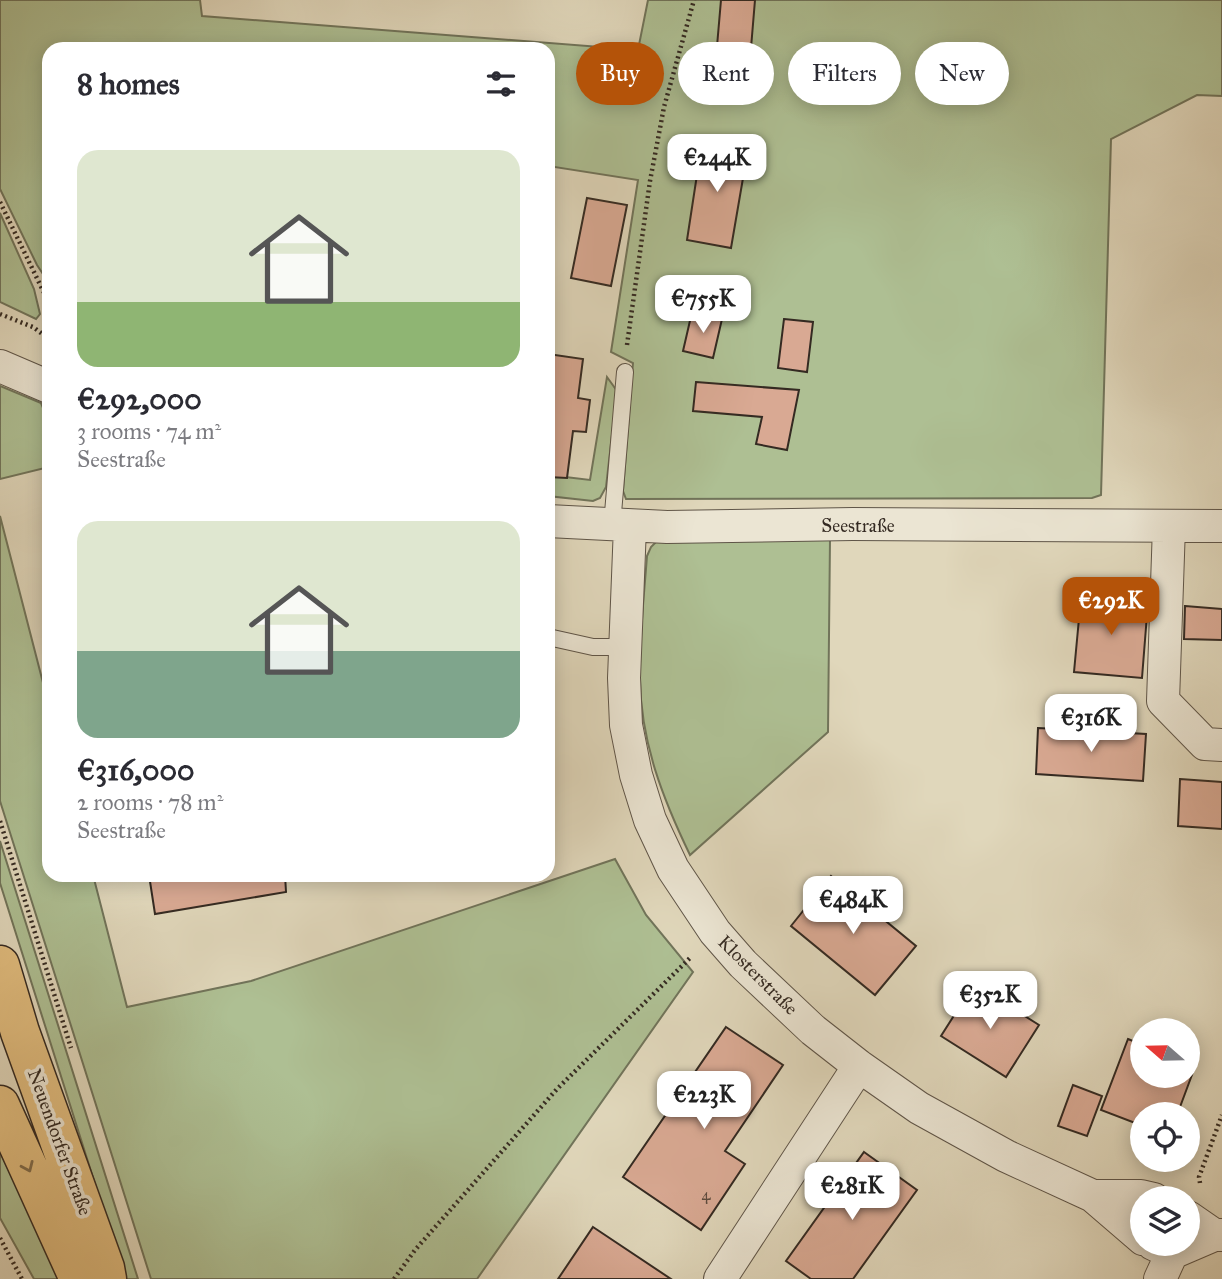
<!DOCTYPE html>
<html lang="en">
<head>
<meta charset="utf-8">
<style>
	body { margin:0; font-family:"IM FELL Great Primer",serif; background:#f2f2f3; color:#2b2b33; height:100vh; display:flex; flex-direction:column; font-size:26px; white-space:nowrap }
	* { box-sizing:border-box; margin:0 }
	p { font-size:23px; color:#7c7c81 }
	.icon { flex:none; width:38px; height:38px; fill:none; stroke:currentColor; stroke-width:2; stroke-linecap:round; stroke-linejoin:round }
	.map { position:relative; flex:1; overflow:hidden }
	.drawer { position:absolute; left:42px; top:42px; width:513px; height:840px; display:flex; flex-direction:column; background:#fff; border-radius:21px; box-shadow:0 4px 18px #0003 }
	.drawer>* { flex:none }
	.top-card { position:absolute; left:576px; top:42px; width:541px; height:63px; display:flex; gap:14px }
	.needle { width:46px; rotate:290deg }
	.controls { position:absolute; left:1130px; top:1018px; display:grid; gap:14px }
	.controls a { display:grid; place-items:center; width:70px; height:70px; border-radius:50%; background:#fff; box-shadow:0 4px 18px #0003; font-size:35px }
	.price { position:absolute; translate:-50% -60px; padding:0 16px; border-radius:14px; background:#fff; color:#222; font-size:23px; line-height:46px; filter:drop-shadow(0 2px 4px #0008) }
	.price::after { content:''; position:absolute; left:50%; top:42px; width:21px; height:16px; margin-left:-10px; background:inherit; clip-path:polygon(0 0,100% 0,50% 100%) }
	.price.on { background:#b45309; color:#fff }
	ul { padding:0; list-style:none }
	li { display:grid; align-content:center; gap:14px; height:371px; padding:0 35px }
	li span { display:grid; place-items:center; height:217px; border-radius:21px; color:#555 }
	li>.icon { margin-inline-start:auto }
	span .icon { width:126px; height:126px; fill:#fffc; stroke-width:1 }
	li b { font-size:30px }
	h2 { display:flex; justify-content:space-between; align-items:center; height:84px; padding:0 35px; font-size:30px }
	.pill { padding:0 24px; border-radius:32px; background:#fff; box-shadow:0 4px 18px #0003; font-size:24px; line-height:63px }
	.pill.on { background:#b45309; color:#fff }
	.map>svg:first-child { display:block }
</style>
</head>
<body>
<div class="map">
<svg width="1222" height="1279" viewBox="0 0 1222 1279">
	<rect width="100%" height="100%" fill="#e0d7bb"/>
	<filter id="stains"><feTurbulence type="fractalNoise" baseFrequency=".00286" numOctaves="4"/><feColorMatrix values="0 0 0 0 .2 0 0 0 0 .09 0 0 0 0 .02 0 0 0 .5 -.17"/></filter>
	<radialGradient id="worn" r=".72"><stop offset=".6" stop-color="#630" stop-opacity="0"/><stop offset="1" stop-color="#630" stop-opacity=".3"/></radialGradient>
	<path fill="#aebf93" stroke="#71745a" stroke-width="2" d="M0 0H200L202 16 638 50 648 0H1222V96L1197 95 1111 139 1101 495 1092 498 626 499 623 491 633 363 611 352 638 180 548 166V49H49V283L37 265 0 189Z
		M0 213 34 289 40 314 36 319 0 302Z
		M607 377 617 391 606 487 600 498 593 501 548 496V475L590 480Z
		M0 386 41 403 49 422V467L0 479Z
		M0 516 49 706V875H93L127 1007 251 981 615 859 646 915 693 972 477 1279H151L0 801Z
		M830 539 828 732 690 855C663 799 641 743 640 680 639 639 644 597 647 556L651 547 657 541Z
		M0 841 138 1279H125L0 883Z
		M0 1152 61 1279H34L0 1218Z"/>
	<path fill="#d9a993" stroke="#342a22" stroke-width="2" d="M721 0H755L748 84 714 81Z
		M702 142 748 149 731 248 687 240Z
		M587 198 627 205 611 286 571 278Z
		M692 312 722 319 713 358 683 351Z
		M784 319 813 322 807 372 778 368Z
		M548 354 583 359 578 398 590 400 586 432 573 431 567 478 548 477Z
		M696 382 799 390 787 450 756 444 762 417 693 411Z
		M1081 597 1148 602 1142 678 1074 672Z
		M1185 606 1222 609V640L1184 639Z
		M1038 728 1146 734 1143 781 1036 774Z
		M1180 779 1222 782V829L1178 826Z
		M149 875H285L286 892 155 914Z
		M831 876 916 946 875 995 791 926Z
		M974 984 1039 1025 1006 1077 941 1036Z
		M726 1027 783 1065 725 1151 745 1164 701 1230 623 1177Z
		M1128 1039 1143 1045V1076H1188V1062L1196 1064 1177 1115H1143V1126L1101 1110Z
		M1073 1085 1102 1096 1087 1136 1058 1126Z
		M864 1152 917 1190 853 1279H811L786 1261Z
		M593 1227 671 1279H558Z"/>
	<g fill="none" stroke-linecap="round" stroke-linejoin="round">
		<g stroke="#5f5548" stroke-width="18">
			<path id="service" d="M612 525 625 372
				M548 637 593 647H624"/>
		</g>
		<g stroke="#5f5548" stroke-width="34">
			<path id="minor" d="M0 366 49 387
				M548 521 667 527 853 524 1222 526
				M630 526 624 678 626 725 636 775 650 820 673 869 715 932 743 964 813 1030 859 1066 919 1108 1006 1156 1093 1196 1143 1239
				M1169 526 1163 701 1205 744 1222 745
				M1093 1196H1141L1154 1199
				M1188 1217 1214 1235
				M1153 1244 1172 1253 1214 1235H1222
				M720 1279 859 1066
				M1160 1279 1172 1253"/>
		</g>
		<g stroke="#342a22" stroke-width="41">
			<path id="primary" d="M0 965 20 1032 105 1268 107 1279
				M0 1105 79 1279"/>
		</g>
		<path stroke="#342a22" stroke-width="4.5" stroke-dasharray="2 3.5" stroke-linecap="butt" d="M0 202 49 303
			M0 314 33 327 49 339
			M627 345 650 181 664 107 694 0
			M0 821 71 1048
			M1200 1183 1199 1177 1222 1115
			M0 1238 22 1279
			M394 1279 415 1250 557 1089 692 956"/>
		<use href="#service" stroke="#ebe5d3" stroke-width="16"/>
		<use href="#minor" stroke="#ebe5d3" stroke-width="32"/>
		<use href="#primary" stroke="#e0bc7e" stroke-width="38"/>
	</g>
	<defs><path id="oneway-chevron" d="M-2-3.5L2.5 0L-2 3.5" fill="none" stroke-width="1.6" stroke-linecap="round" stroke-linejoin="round" transform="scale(1.75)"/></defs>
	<use stroke="#816c4b" href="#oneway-chevron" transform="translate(28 1167) rotate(66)"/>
	<g text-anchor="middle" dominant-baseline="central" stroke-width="7" stroke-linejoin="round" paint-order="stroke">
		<g font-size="16" fill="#5d4a3e">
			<text x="706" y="1194">4</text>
		</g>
		<g font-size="19" fill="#342a22" stroke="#ebe5d3">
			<text x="858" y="525">Seestraße</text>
			<text transform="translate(758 975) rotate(45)">Klosterstraße</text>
			<text transform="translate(60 1142) rotate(70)">Neuendorfer Straße</text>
		</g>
	</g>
	<rect width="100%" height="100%" filter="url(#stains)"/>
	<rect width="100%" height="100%" fill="url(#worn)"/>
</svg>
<div class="controls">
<a><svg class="needle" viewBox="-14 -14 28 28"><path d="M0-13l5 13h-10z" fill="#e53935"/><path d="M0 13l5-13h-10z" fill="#7c7c81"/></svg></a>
<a><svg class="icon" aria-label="locate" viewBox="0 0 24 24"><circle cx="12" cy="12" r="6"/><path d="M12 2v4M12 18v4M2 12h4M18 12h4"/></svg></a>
<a><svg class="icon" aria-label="layers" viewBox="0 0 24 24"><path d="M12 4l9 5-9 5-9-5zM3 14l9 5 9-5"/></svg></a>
</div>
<b class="price" style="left:717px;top:194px">€244K</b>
<b class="price" style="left:703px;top:335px">€755K</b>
<b class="price on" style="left:1111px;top:637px">€292K</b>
<b class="price" style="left:1091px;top:754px">€316K</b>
<b class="price" style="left:853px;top:936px">€484K</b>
<b class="price" style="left:990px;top:1031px">€352K</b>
<b class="price" style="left:704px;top:1131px">€223K</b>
<b class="price" style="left:852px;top:1222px">€281K</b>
<div class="top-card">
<a class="pill on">Buy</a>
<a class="pill">Rent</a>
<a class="pill">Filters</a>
<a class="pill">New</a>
</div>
<section class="drawer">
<h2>8 homes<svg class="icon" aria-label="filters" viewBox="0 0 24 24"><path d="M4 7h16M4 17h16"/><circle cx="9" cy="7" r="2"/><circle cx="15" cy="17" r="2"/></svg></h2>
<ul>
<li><span style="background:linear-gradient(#dfe7d0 70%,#8fb573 0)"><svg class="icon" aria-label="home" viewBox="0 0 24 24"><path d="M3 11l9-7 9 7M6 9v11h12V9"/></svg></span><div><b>€292,000</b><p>3 rooms · 74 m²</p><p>Seestraße</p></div></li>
<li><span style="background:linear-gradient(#dfe7d0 60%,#7fa58c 0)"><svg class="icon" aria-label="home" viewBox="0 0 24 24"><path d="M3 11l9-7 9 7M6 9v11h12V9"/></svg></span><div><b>€316,000</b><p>2 rooms · 78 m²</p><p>Seestraße</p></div></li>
</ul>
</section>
</div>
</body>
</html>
